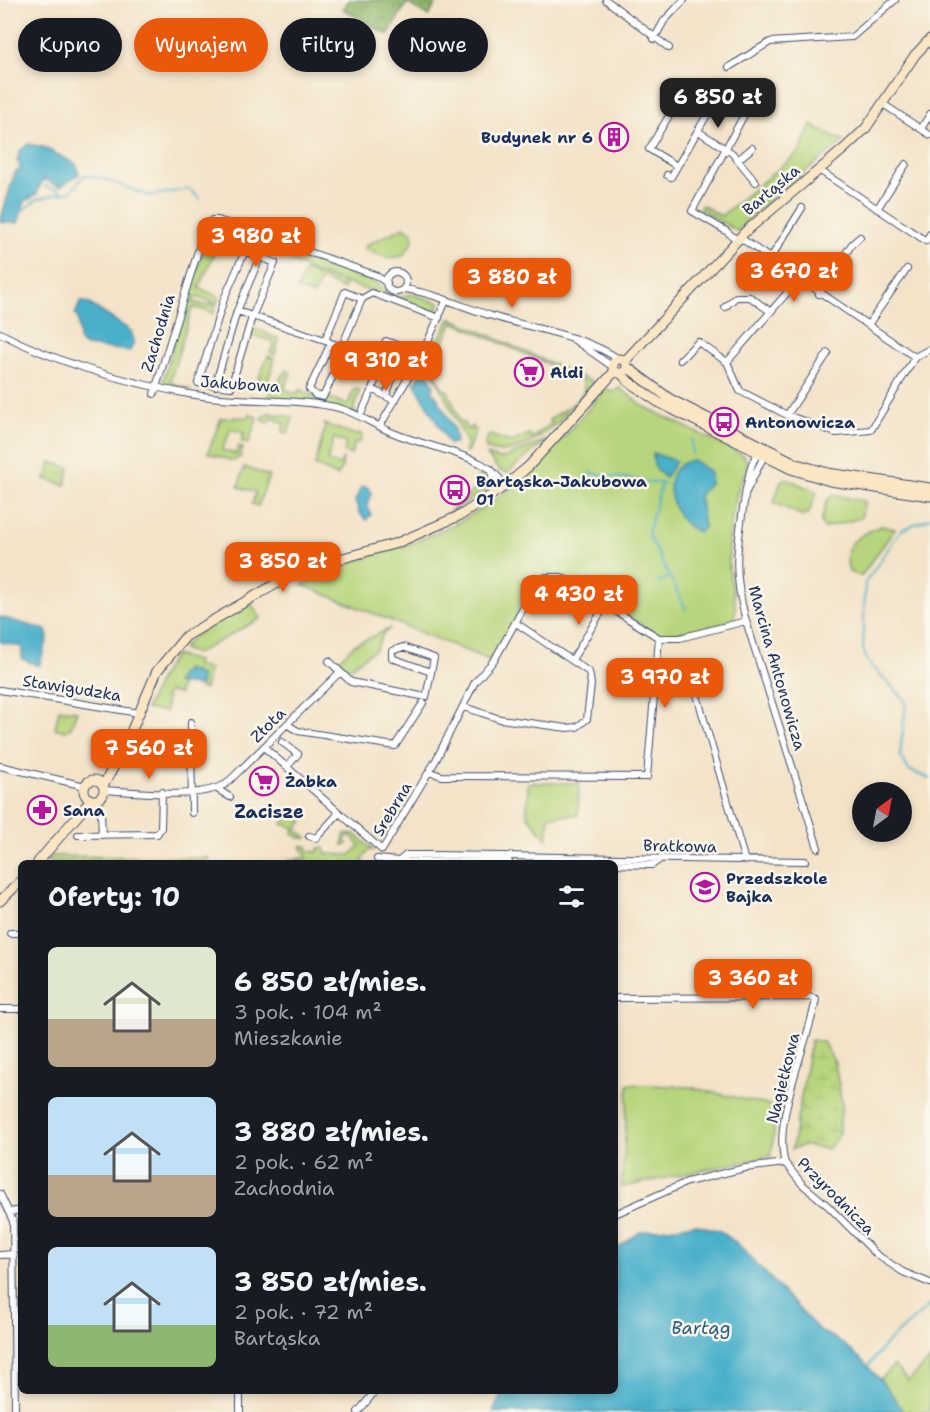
<!DOCTYPE html>
<html lang="pl">
<head>
<meta charset="utf-8">
<style>
	body { margin:0; font-family:"Shantell Sans",sans-serif; background:#242831; color:#f1f3f6; height:100vh; display:flex; flex-direction:column; font-size:22px; white-space:nowrap }
	* { box-sizing:border-box; margin:0 }
	p { font-size:20px; color:#9ea1a6 }
	.icon { flex:none; width:33px; height:33px; fill:none; stroke:currentColor; stroke-width:2; stroke-linecap:round; stroke-linejoin:round }
	.map { position:relative; flex:1; overflow:hidden }
	.details { position:absolute; left:18px; top:860px; width:600px; height:534px; display:flex; flex-direction:column; background:#171b24; border-radius:9px; box-shadow:0 3px 9px #0003 }
	.details>* { flex:none }
	.top-card { position:absolute; left:18px; top:18px; width:600px; height:54px; display:flex; gap:12px }
	.needle { width:39px; rotate:32deg }
	.controls { position:absolute; left:852px; top:782px; display:grid; gap:12px }
	.controls a { display:grid; place-items:center; width:60px; height:60px; border-radius:50%; background:#171b24; box-shadow:0 3px 9px #0003; font-size:30px }
	.price { position:absolute; translate:-50% -51px; padding:0 14px; border-radius:12px; background:#ea580c; color:#fff; font-size:20px; line-height:39px; filter:drop-shadow(0 2px 3px #0008) }
	.price::after { content:''; position:absolute; left:50%; top:36px; width:18px; height:14px; margin-left:-9px; background:inherit; clip-path:polygon(0 0,100% 0,50% 100%) }
	.price.active { background:#222; color:#fff }
	ul { padding:0; list-style:none }
	li { display:flex; align-items:center; gap:18px; height:150px; padding:0 30px }
	li span { display:grid; place-items:center; flex:none; width:168px; height:120px; border-radius:9px; color:#555 }
	li>.icon { margin-inline-start:auto }
	span .icon { width:72px; height:72px; fill:#fffc; stroke-width:1 }
	li b { font-size:26px }
	h2 { display:flex; justify-content:space-between; align-items:center; height:72px; padding:0 30px; font-size:26px }
	.tag { padding:0 21px; border-radius:27px; background:#171b24; box-shadow:0 3px 9px #0003; font-size:21px; line-height:54px }
	.tag.active { background:#ea580c; color:#fff }
	.map>svg:first-child { display:block }
</style>
</head>
<body>
<div class="map">
<svg width="930" height="1412" viewBox="0 0 930 1412">
	<defs>
		<pattern id="forest-crowns" width="20" height="18" patternUnits="userSpaceOnUse" patternTransform="scale(1.5)"><rect width="20" height="18" fill="#91b66b"/><path d="M2 6a3 3 0 1 1 6 0M12 15a3 3 0 1 1 6 0" fill="none" stroke="#76945b"/></pattern>
		<pattern id="wetland-marsh" width="20" height="14" patternUnits="userSpaceOnUse" patternTransform="scale(1.5)"><rect width="20" height="14" fill="#b7d57b"/><path d="M1 5h8M5 5V1M11 12h8M15 12V8" fill="none" stroke="#9db76d"/></pattern>
		<pattern id="park-tufts" width="24" height="20" patternUnits="userSpaceOnUse" patternTransform="scale(1.5)"><rect width="24" height="20" fill="#b7d57b"/><path d="M3 7l-1-3M5 7V3M7 7l1-3M15 17l-1-3M17 17v-4M19 17l1-3" fill="none" stroke="#9db76d"/></pattern>
	</defs>
	<rect width="100%" height="100%" fill="#fbf7ec"/>
	<filter id="ink" filterUnits="userSpaceOnUse"><feTurbulence type="fractalNoise" baseFrequency=".0167" numOctaves="2"/><feDisplacementMap in="SourceGraphic" scale="12" xChannelSelector="R" yChannelSelector="G"/><feConvolveMatrix kernelMatrix="1 2 1 2 8 2 1 2 1" color-interpolation-filters="sRGB"/></filter>
	<filter id="wash" filterUnits="userSpaceOnUse"><feTurbulence type="fractalNoise" baseFrequency=".008" numOctaves="4" result="noise"/><feDisplacementMap in="SourceGraphic" scale="24" xChannelSelector="R" yChannelSelector="G"/><feGaussianBlur stdDeviation="1.35" result="paint"/><feColorMatrix in="noise" values="0 0 0 0 0 0 0 0 0 0 0 0 0 0 0 0 0 1.4 0 .05"/><feComposite in="paint" operator="in"/></filter>
	<g filter="url(#wash)">
		<rect width="100%" height="100%" fill="#f3e3c8"/>
		<path fill="#b7d57b" stroke="#69826c" stroke-width="1.5" fill-rule="evenodd" d="M811 125 844 141 768 201 737 231 699 209 702 205 721 216 799 152Z
			M404 227 412 233 413 241 403 256 388 258 365 250 366 245Z
			M215 228 256 240 374 282 391 295 402 297 411 294 440 303 436 312 318 274 244 239 239 249 220 241 199 288 219 297 217 303 195 297 193 302 209 306 210 303 216 305 213 314 202 309 192 308 170 382 192 390 167 385 163 381C171 355 201 242 215 228Z
			M305 270 317 275 316 278 318 275 346 283 343 289 321 279 314 295 297 289Z
			M451 318 595 383C568 412 544 444 504 452 498 453 491 449 486 449L485 443 489 435 512 442 529 434 532 438 552 423 549 420C560 411 586 402 584 384L579 378 453 322 441 347 436 345 429 359 443 389 448 391 460 421 465 424 464 427 470 430 472 426 476 430 467 452H464L467 443 427 359Z
			M252 327 279 339 275 355 270 352 274 344 272 341 249 335Z
			M268 356 275 359 266 386 257 382Z
			M287 370 291 373 284 389 297 394 300 389 318 399 328 397 347 405 355 388 360 390 353 411 358 414 267 397Z
			M620 388 643 406 743 455 748 463C734 496 727 531 729 567 729 583 741 609 732 622L660 636 561 577 548 575 525 588 515 622 489 660 302 585 354 561 415 542 457 523 489 504 521 480 563 438 603 392 608 389 613 392ZM693 460 710 484 699 495 704 527 670 490C672 477 678 462 693 460Z
			M250 413 257 418 248 444 241 441 244 433 231 429 222 450 236 454 239 446 243 448 240 457 233 461 208 453 221 418 249 417Z
			M269 413 293 417 288 433 282 432 285 423 272 418 269 423 262 420 264 415Z
			M324 424 356 435 360 433 362 436 360 443 355 442 351 455 344 452 346 443 334 438 327 461 340 465 343 458 342 467 337 476 315 465 325 428Z
			M547 440 507 473 499 470 487 455 501 459Z
			M244 467 269 476 258 506 252 504 256 492 238 487Z
			M485 472 491 478 490 488 446 515 476 488 477 478Z
			M785 478 817 492 809 513 803 516 774 503 781 481Z
			M833 495 865 501 861 518 824 528 821 522 827 500Z
			M881 526 895 529 861 576 849 572C841 545 857 535 881 526Z
			M251 604 261 618 196 654 183 649C186 635 237 612 251 604Z
			M391 628 383 634 376 649 347 669 342 664H335L354 645Z
			M174 655 197 661 196 666 209 669 205 689 199 688 202 680 199 674 186 669 176 682 180 685 179 694 170 692 166 694V712L146 709 159 680Z
			M528 783H579L578 815 549 816 547 839 527 815Z
			M293 811 303 821 296 829 307 838H299L293 833 294 828 282 824Z
			M344 834H355L373 850H369L362 860 364 862H307L287 859 307 858 301 846H307L308 851 318 852 319 848H325L326 854 350 855 360 846 350 835 344 840 348 844 343 845Z
			M51 856 209 858 207 862H47Z
			M628 1084 690 1087 777 1107 771 1156 622 1187Z
			M930 1360V1412H903L880 1379 894 1365 908 1381Z"/>
		<path fill="url(#forest-crowns)" stroke="#567264" stroke-width="1.5" d="M349 0H438L429 16 407 3 388 35 343 9Z"/>
		<path fill="url(#wetland-marsh)" stroke="#69826c" stroke-width="1.5" d="M811 1040 823 1042 835 1063 842 1104 838 1137 828 1149 803 1145 792 1149Z"/>
		<path fill="url(#park-tufts)" stroke="#69826c" stroke-width="1.5" d="M51 462 70 468 65 485 45 479Z
			M59 709 77 711 71 728 65 731 55 728Z"/>
		<path fill="#4ab0ca" stroke="#327094" stroke-width="1.5" d="M28 144 43 147 76 164 79 174 60 187 43 179 36 195 25 201 18 223 0 222 15 172 21 169 17 161 20 151Z
			M81 301 88 303 131 331 134 341 130 351 86 346 79 341 78 318 75 314Z
			M424 368 434 385 432 393 435 394 454 428 456 442 449 444 415 384Z
			M653 453 676 461 665 478 654 466Z
			M693 460 710 472V484L699 495 704 527 699 532C669 522 655 465 693 460Z
			M361 487H368L372 493 367 505 371 515 366 520 359 512 355 501Z
			M0 617 46 630 48 638 39 666 22 659V647L0 642Z
			M187 670 200 675 199 687 191 684H177L180 675Z
			M695 1224 720 1231 738 1244 819 1330 841 1342 863 1361 890 1391 903 1412H493L503 1391 615 1390V1250L640 1232Z"/>
		<g fill="none" stroke-linecap="round" stroke-linejoin="round">
			<path stroke="#4ab0ca" stroke-width="2" d="M45 186 62 192
				M22 211 38 199 72 191 84 175 102 178 149 196 189 189 200 199
				M692 454V439
				M589 473 665 484
				M661 484 648 534 686 609
				M930 518 901 530 865 583 863 649 868 662 906 701 900 756 909 770 930 779
				M658 582 670 577
				M868 1366 888 1342 930 1305"/>
		</g>
	</g>
	<g filter="url(#ink)">
		<g fill="none" stroke-linecap="round" stroke-linejoin="round">
			<g stroke="#3b4a6e" stroke-width="8">
				<path id="street" d="M606 0 669 48
					M654 39 664 21 684 0
					M729 67 770 42 852 37 895 0
					M883 104 930 135
					M921 129 930 114
					M698 131 732 153 756 182
					M738 160 752 148
					M677 166 649 149 685 89
					M819 170 926 241 930 234
					M667 175 671 177 722 89
					M877 209 906 164
					M739 237 915 357
					M737 240 726 231 692 211 750 104
					M245 251 275 263 252 317 231 387 198 383 224 299Z
					M770 259 802 208
					M386 282a10 10 0 1 1 20 0a10 10 0 1 1-20 0Z
					M799 279 727 362 740 391 787 415 836 433 871 430 915 357 930 349
					M404 289C434 293 463 307 492 316 536 330 580 334 619 359
					M819 294 852 244 860 237
					M362 299 372 293 439 318
					M725 307 736 297H750L771 312
					M237 311 328 341
					M868 325 907 269
					M0 333C59 364 124 382 189 394 236 403 283 397 330 406 354 410 374 426 396 434 424 445 456 451 482 464 492 469 499 477 505 486
					M573 339 613 367
					M325 340 345 292 362 299 342 346
					M346 348 323 397 315 395 309 389 331 343 414 369
					M378 356 386 341 422 354
					M680 360 698 342 727 362
					M380 369 372 389 395 401
					M215 386 237 311 260 257
					M154 394 202 238 212 220H218L375 275 387 283
					M386 396 394 374
					M362 412 372 389
					M787 415 828 353
					M380 426 422 354 446 301
					M761 451C750 460 749 477 746 489 738 543 731 566 746 621L818 848
					M491 469 493 481 492 489
					M746 492 765 454
					M572 660 606 604
					M329 661 351 682 426 697 434 658 403 647 392 651V658L431 672
					M692 678 745 861
					M0 690 139 713
					M464 707 500 719 567 728 577 727 587 719 591 684 589 672 516 623
					M191 722 192 813
					M288 725 298 731 395 746 423 703
					M282 742 298 754 287 767
					M265 748 382 850 436 760 475 682 495 659 535 587 546 577H561L659 638H680L746 621
					M0 766 85 786
					M430 772 442 776 647 777 659 638
					M217 789 230 797
					M104 790C139 792 195 800 226 784L340 672
					M101 813 102 835
					M78 835 157 834 161 828 162 792
					M309 836 316 838 339 813
					M377 859 399 861 406 855H434L805 861
					M399 861 509 862
					M615 864 652 865 659 860
					M10 933H21
					M615 998 810 997 816 999C808 1044 772 1121 785 1163
					M0 1009H21
					M0 1194 13 1221 15 1412
					M10 1212 21 1210
					M615 1214 687 1182 745 1168 785 1163 802 1184 828 1206 877 1255 903 1272 930 1283
					M0 1255 14 1254
					M240 1390V1412
					M358 1412 376 1390"/>
			</g>
			<g stroke="#3b4a6e" stroke-width="11">
				<path id="secondary" d="M613 366a7 7 0 1 1 14 0a7 7 0 1 1-14 0Z
					M625 361 745 232 845 148 866 128 915 55 930 39
					M627 367 670 399 797 464 828 473 930 488
					M621 373 629 382 658 402 791 469 830 481 930 496
					M84 790a10 10 0 1 1 20 0a10 10 0 1 1-20 0Z
					M103 786 125 746 157 671 186 636 300 570 397 543 461 515 505 486 529 466 615 371
					M38 862 91 800
					M0 901 21 881"/>
			</g>
			<use href="#street" stroke="#fff" stroke-width="6"/>
			<use href="#secondary" stroke="#fbe6c4" stroke-width="9"/>
		</g>
	</g>
	<defs>
		<g id="building-ring" transform="scale(1.5)"><circle r="9.5" fill="#fbf7ec" stroke="#b5179e" stroke-width="1.5"/><path d="M-4-6H4V6H1V3H-1V6H-4ZM-2.5-4.3h1.7v1.8h-1.7ZM.8-4.3h1.7v1.8H.8ZM-2.5-1h1.7V.8h-1.7ZM.8-1h1.7V.8H.8Z" fill="#b5179e"/></g>
		<g id="supermarket-ring" transform="scale(1.5)"><circle r="9.5" fill="#fbf7ec" stroke="#b5179e" stroke-width="1.5"/><path d="M-6-5.5h2.5l.6 2H6L4.5 2H-2.5L-4.4-4H-6ZM-1.5 3.2a1.3 1.3 0 1 0 .1 0ZM3 3.2a1.3 1.3 0 1 0 .1 0Z" fill="#b5179e"/></g>
		<g id="bus-ring" transform="scale(1.5)"><circle r="9.5" fill="#fbf7ec" stroke="#b5179e" stroke-width="1.5"/><path d="M-5-6H5V4H4V6H2V4H-2V6H-4V4H-5ZM-3.5-4V0h7V-4ZM-3.5 1.2v1.5H-2V1.2ZM2 1.2v1.5H3.5V1.2Z" fill="#b5179e"/></g>
		<g id="pharmacy-ring" transform="scale(1.5)"><circle r="9.5" fill="#fbf7ec" stroke="#b5179e" stroke-width="1.5"/><path d="M-2-6h4v4h4v4h-4v4h-4v-4h-4v-4h4Z" fill="#b5179e"/></g>
		<g id="school-ring" transform="scale(1.5)"><circle r="9.5" fill="#fbf7ec" stroke="#b5179e" stroke-width="1.5"/><path d="M0-5L7-2L0 1L-7-2ZM-4 1L0 2.5L4 1V4Q0 6-4 4Z" fill="#b5179e"/></g>
	</defs>
	<g fill-rule="evenodd">
		<use href="#building-ring" x="614" y="137"/>
		<use href="#supermarket-ring" x="529" y="372"/>
		<use href="#bus-ring" x="724" y="422"/>
		<use href="#bus-ring" x="455" y="490"/>
		<use href="#supermarket-ring" x="264" y="781"/>
		<use href="#pharmacy-ring" x="42" y="810"/>
		<use href="#school-ring" x="705" y="887"/>
	</g>
	<g text-anchor="middle" dominant-baseline="central" stroke-width="5" stroke-linejoin="round" paint-order="stroke">
		<g font-size="16" font-weight="bold" fill="#1b2f5e" stroke="#fbf7ec" text-anchor="start">
			<text x="593" y="137" text-anchor="end">Budynek nr 6</text>
			<text x="550" y="372">Aldi</text>
			<text x="745" y="422">Antonowicza</text>
			<text x="476" y="481">Bartąska-Jakubowa<tspan x="476" dy="18">01</tspan></text>
			<text x="285" y="781">Żabka</text>
			<text x="63" y="810">Sana</text>
			<text x="726" y="878">Przedszkole<tspan x="726" dy="18">Bajka</tspan></text>
		</g>
		<g font-size="16" fill="#1b2f5e" stroke="#fbf7ec">
			<text transform="translate(771 190) rotate(-40)">Bartąska</text>
			<text transform="translate(158 333) rotate(-73)">Zachodnia</text>
			<text transform="translate(240 384) rotate(4)">Jakubowa</text>
			<text transform="translate(777 668) rotate(74)">Marcina Antonowicza</text>
			<text transform="translate(72 688) rotate(9)">Stawigudzka</text>
			<text transform="translate(268 725) rotate(-45)">Złota</text>
			<text transform="translate(392 809) rotate(-59)">Srebrna</text>
			<text transform="translate(680 846) rotate(1)">Bratkowa</text>
			<text transform="translate(783 1078) rotate(-76)">Nagietkowa</text>
			<text transform="translate(836 1196) rotate(45)">Przyrodnicza</text>
		</g>
		<g font-size="18" font-weight="bold" fill="#1b2f5e" stroke="#fbf7ec">
			<text x="269" y="812">Zacisze</text>
		</g>
		<g font-size="18" font-style="italic" fill="#2b5c84" stroke="#fbf7ec">
			<text x="701" y="1328">Bartąg</text>
		</g>
	</g>
</svg>
<div class="controls">
<a><svg class="needle" viewBox="-14 -14 28 28"><path d="M0-13l5 13h-10z" fill="#e53935"/><path d="M0 13l5-13h-10z" fill="#9ea1a6"/></svg></a>
</div>
<b class="price active" style="left:718px;top:129px">6 850 zł</b>
<b class="price" style="left:256px;top:268px">3 980 zł</b>
<b class="price" style="left:794px;top:303px">3 670 zł</b>
<b class="price" style="left:512px;top:309px">3 880 zł</b>
<b class="price" style="left:386px;top:392px">9 310 zł</b>
<b class="price" style="left:283px;top:593px">3 850 zł</b>
<b class="price" style="left:579px;top:626px">4 430 zł</b>
<b class="price" style="left:665px;top:709px">3 970 zł</b>
<b class="price" style="left:149px;top:780px">7 560 zł</b>
<b class="price" style="left:753px;top:1010px">3 360 zł</b>
<div class="top-card">
<a class="tag">Kupno</a>
<a class="tag active">Wynajem</a>
<a class="tag">Filtry</a>
<a class="tag">Nowe</a>
</div>
<section class="details">
<h2>Oferty: 10<svg class="icon" aria-label="filters" viewBox="0 0 24 24"><path d="M4 7h16M4 17h16"/><circle cx="9" cy="7" r="2"/><circle cx="15" cy="17" r="2"/></svg></h2>
<ul>
<li><span style="background:linear-gradient(#dfe7d0 60%,#b9a48a 0)"><svg class="icon" aria-label="home" viewBox="0 0 24 24"><path d="M3 11l9-7 9 7M6 9v11h12V9"/></svg></span><div><b>6 850 zł/mies.</b><p>3 pok. · 104 m²</p><p>Mieszkanie</p></div></li>
<li><span style="background:linear-gradient(#bfe0f5 65%,#b9a48a 0)"><svg class="icon" aria-label="home" viewBox="0 0 24 24"><path d="M3 11l9-7 9 7M6 9v11h12V9"/></svg></span><div><b>3 880 zł/mies.</b><p>2 pok. · 62 m²</p><p>Zachodnia</p></div></li>
<li><span style="background:linear-gradient(#bfe0f5 65%,#8fb573 0)"><svg class="icon" aria-label="home" viewBox="0 0 24 24"><path d="M3 11l9-7 9 7M6 9v11h12V9"/></svg></span><div><b>3 850 zł/mies.</b><p>2 pok. · 72 m²</p><p>Bartąska</p></div></li>
</ul>
</section>
</div>
</body>
</html>
